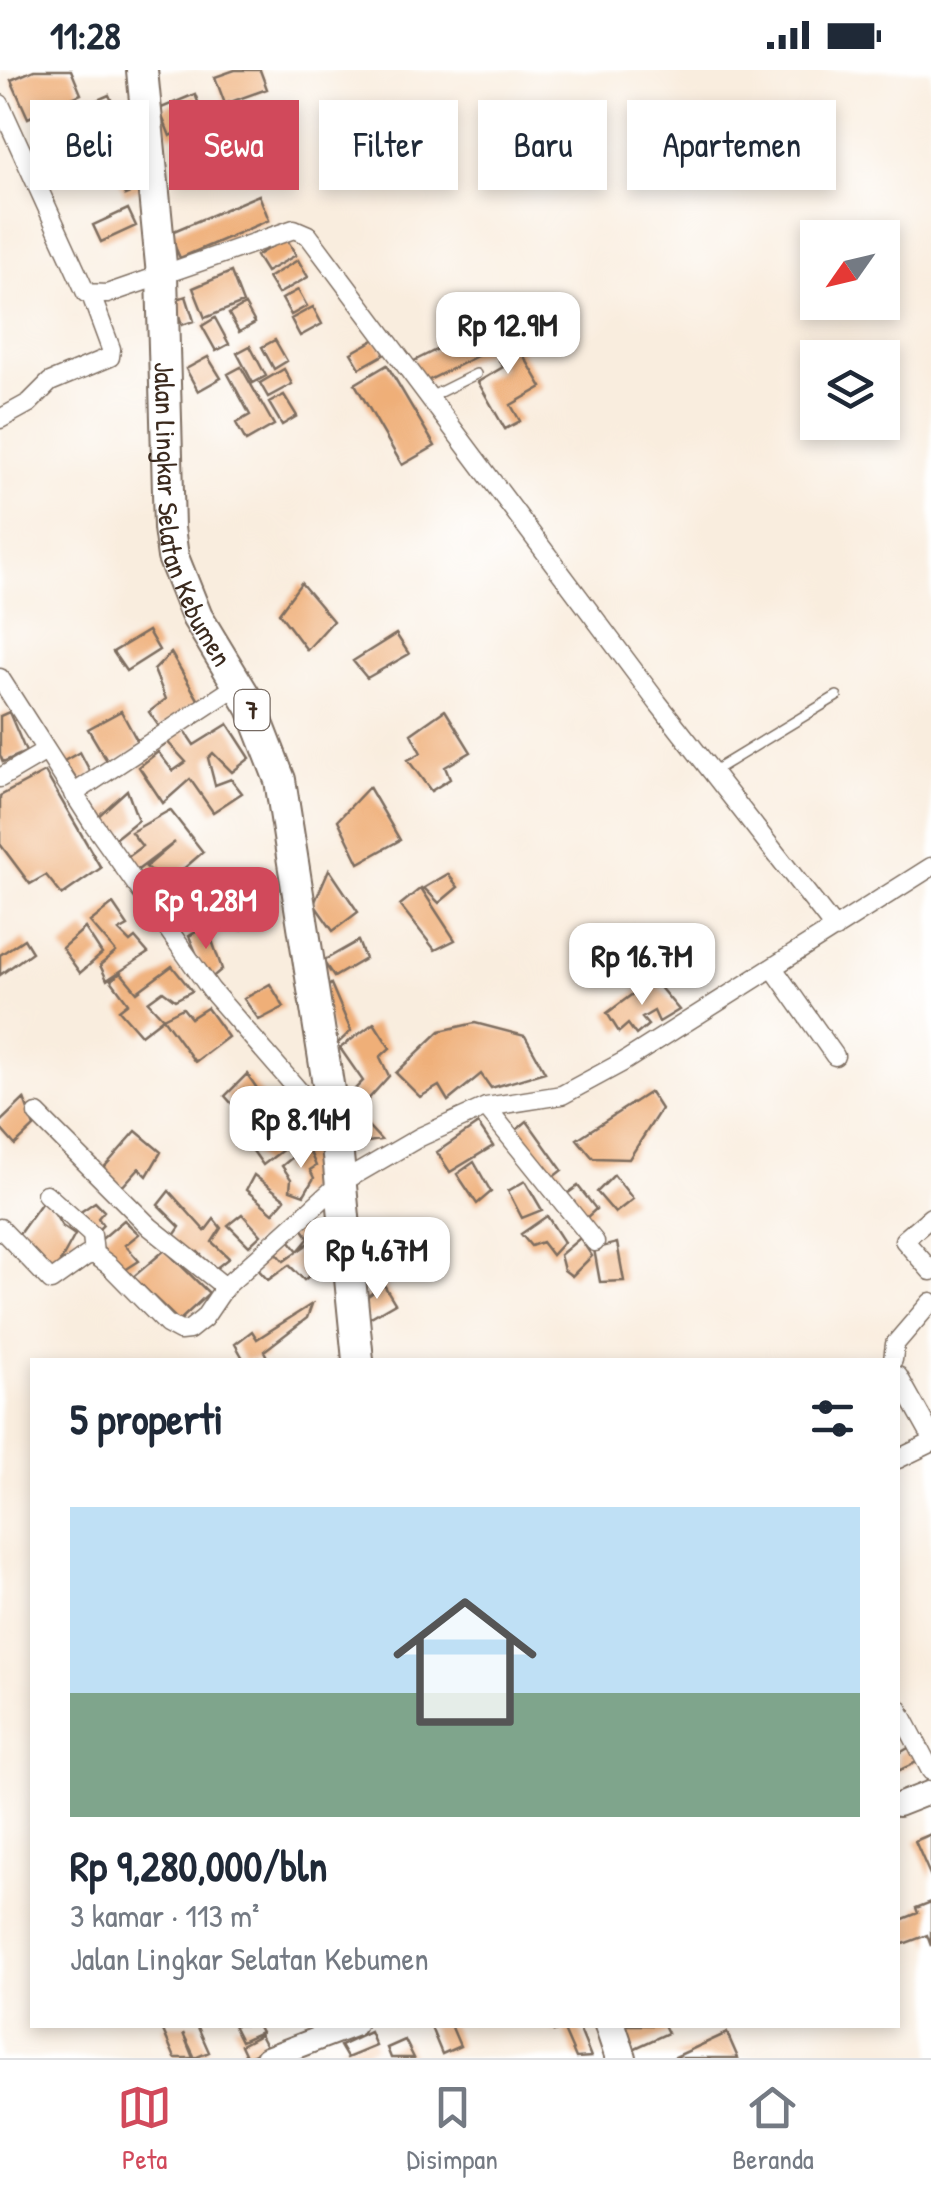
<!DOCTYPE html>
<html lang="id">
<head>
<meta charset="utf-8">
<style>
	body { margin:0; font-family:"Patrick Hand",sans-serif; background:#f2f2f3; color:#1f2937; height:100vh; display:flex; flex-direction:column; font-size:38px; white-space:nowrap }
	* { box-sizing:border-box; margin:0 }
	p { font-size:32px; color:#747a83 }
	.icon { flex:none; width:55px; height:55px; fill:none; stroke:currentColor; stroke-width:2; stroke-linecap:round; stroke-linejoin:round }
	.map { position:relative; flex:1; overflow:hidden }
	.panel { position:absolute; left:30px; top:1288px; width:870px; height:670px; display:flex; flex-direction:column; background:#fff; border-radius:0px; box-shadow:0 5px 15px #0003 }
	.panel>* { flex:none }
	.guide { position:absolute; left:30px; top:30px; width:872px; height:90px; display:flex; gap:20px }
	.needle { width:65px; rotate:236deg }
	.buttons { position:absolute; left:800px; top:150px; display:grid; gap:20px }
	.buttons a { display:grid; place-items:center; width:100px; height:100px; border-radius:0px; background:#fff; box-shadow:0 5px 15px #0003; font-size:50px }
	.price { position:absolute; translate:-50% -85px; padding:0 22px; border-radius:20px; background:#fff; color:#222; font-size:32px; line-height:65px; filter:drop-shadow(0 2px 5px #0008) }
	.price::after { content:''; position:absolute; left:50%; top:60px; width:30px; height:22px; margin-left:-15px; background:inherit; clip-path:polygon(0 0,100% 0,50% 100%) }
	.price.on { background:#d1495b; color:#fff }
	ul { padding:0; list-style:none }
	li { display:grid; align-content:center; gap:20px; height:530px; padding:0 40px }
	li+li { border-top:2px solid #e0e1e3 }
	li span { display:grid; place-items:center; height:310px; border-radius:0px; color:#555 }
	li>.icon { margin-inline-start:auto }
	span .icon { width:180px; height:180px; fill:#fffc; stroke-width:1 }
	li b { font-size:42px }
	h2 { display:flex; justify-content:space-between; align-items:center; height:120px; padding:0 40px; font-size:42px }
	.chip { padding:0 35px; border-radius:0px; background:#fff; box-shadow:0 5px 15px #0003; font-size:35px; line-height:90px }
	.chip.on { background:#d1495b; color:#fff }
	.status { display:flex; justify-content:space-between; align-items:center; height:70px; padding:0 50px; background:#fff; direction:ltr }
	.status svg { height:28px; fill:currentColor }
	.tab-bar { display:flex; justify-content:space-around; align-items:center; height:140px; border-top:2px solid #e0e1e3; background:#fff; font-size:28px; color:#747a83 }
	.tab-bar a { display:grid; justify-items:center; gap:5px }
	.tab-bar .on { color:#d1495b }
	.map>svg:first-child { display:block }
</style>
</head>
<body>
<div class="status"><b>11:28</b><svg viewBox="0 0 49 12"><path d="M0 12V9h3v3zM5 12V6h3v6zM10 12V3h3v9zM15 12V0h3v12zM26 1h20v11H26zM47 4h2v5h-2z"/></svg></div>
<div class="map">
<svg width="931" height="1988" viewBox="0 0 931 1988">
	<rect width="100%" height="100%" fill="#fff"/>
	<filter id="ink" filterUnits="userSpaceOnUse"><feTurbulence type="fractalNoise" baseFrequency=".01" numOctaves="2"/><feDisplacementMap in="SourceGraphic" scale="20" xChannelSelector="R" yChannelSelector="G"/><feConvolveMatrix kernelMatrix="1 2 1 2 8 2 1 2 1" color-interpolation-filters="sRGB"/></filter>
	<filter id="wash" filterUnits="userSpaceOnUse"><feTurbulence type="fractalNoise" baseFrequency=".0048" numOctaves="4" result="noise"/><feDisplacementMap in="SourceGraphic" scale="40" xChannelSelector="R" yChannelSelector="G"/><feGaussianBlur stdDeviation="2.25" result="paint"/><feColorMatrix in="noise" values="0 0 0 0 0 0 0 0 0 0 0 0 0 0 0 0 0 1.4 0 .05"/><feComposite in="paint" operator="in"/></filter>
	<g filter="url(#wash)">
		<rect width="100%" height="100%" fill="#f9edde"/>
		<g id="blocks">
			<path fill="#efaf78" d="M34 0H71L81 24 28 48 11 10Z
				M235 0H260L267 19 225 34 215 7Z
				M195 24 203 45 187 52 189 58 170 66 159 39Z
				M109 25 116 40 91 51 102 76 61 94 43 54Z
				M124 73 144 117 125 125 106 81Z
				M259 125 269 150 180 188 169 163Z
				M128 139 136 156 101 172 93 155Z
				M286 168 296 185 266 202 256 186Z
				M298 190 308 207 278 224 268 208Z
				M231 202 243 233 205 248 193 218Z
				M298 220 307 236 291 245 282 229Z
				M186 226 194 251 182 255 174 230Z
				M245 235 255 253 239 262 229 244Z
				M313 237 322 254 300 266 291 249Z
				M215 248 229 274 216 281 202 256Z
				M531 248 542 268 522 279 511 260Z
				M505 254 542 317 511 335 520 351 505 359 478 312 503 297 485 266Z
				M476 260 487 281 423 313 412 292Z
				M376 269 385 284 360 298 351 283Z
				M275 270 287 291 274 299 262 277Z
				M250 276 266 306 253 313 237 283Z
				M208 287 221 308 198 321 186 299Z
				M387 295 435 376 402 395 355 314Z
				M241 297 274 355 246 371 236 353 250 345 228 304Z
				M284 299 292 314 268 327 260 313Z
				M284 325 297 346 282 355 269 333Z
				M301 513 333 551 307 580 279 543Z
				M148 561 159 580 126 601 113 582Z
				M396 564 409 584 367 608 353 591Z
				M171 583 199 631 160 658 149 642 166 629 154 600Z
				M445 640 471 682 445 697 450 709 431 721 408 690 421 683 411 664Z
				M121 641 140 676 109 694 88 659Z
				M9 642 26 682 3 692 0 685V646Z
				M228 654 250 688 232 702 213 683 208 688 215 715 231 709 242 723 213 742 190 709 163 733 139 697 158 682 173 701 186 692 164 668 182 657 194 675Z
				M80 682 92 705 79 713 64 691Z
				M45 702 101 798 62 825 46 805 30 814 0 774V726Z
				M369 717 400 770 359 793 338 750Z
				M127 720 138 750 112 771 95 749Z
				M170 740 203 782 166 814 146 797 175 772 135 802 127 787 142 776 131 762Z
				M329 799 358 842 333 861 314 834Z
				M448 804 458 817 439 833 424 818Z
				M421 818 455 870 435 880 400 835Z
				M257 827 268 845 241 860 229 849Z
				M113 834 128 856 119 861 130 872 135 868 148 883 107 910 100 895 116 882 90 852Z
				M207 856 222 899 208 911 189 866Z
				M85 858 102 884 80 903 62 878Z
				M24 869 32 882 0 905V885Z
				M358 871 365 889 334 907 323 891Z
				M172 896 192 921 175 930 163 921 148 932 163 948 141 965 119 940 128 933 111 910 121 903 137 922Z
				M653 909 679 940 659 952 654 941 642 948 648 955 636 965 628 954 619 962 607 943Z
				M270 914 284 937 259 950 244 929Z
				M331 914 351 961 337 974 318 923Z
				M183 938 191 948 207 938 228 967 195 992 163 948Z
				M374 953 390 978 380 987 389 1006 363 1035 352 1022 363 1011 340 978Z
				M475 953 525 966 545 1002 491 1018 481 1004 448 1031 439 1016 420 1027 396 1003 440 961Z
				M247 1004 275 1044 256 1061 225 1026Z
				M650 1022 661 1039 629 1089 593 1088 577 1069Z
				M24 1029 34 1057 15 1075 0 1058V1052Z
				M295 1038 310 1059 263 1095 251 1078 267 1067 261 1059Z
				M358 1045 381 1070 362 1073 348 1055Z
				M527 1051 562 1100 548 1111 513 1063Z
				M478 1054 493 1076 450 1102 437 1082Z
				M136 1061 161 1082 147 1106 139 1098 121 1118 100 1102Z
				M307 1075 316 1096 310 1100 314 1108 304 1125 290 1120 291 1109 282 1096Z
				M474 1092 491 1122 477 1134 457 1104Z
				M254 1105 285 1129 273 1143 246 1120Z
				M614 1105 633 1129 615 1143 597 1122Z
				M525 1111 542 1140 522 1148 508 1121Z
				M578 1116 596 1139 584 1150 564 1126Z
				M169 1121 205 1161 214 1149 221 1158 212 1172 229 1188 215 1199 198 1182 191 1189 171 1170 180 1157 158 1135Z
				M45 1128 62 1156 75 1165 53 1205 17 1167Z
				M95 1132 104 1141 98 1148 103 1155 97 1161 79 1143Z
				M242 1144 261 1165 249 1176 228 1155Z
				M547 1146 564 1172 552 1185 542 1172 531 1176 521 1164Z
				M124 1150 139 1164 125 1175 139 1191 125 1200 97 1173Z
				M300 1155 309 1168 298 1181 312 1171 328 1191 304 1210 289 1195 268 1210 253 1194 275 1181 284 1191 298 1181 285 1165Z
				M580 1168 592 1186 572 1206 564 1200 560 1185Z
				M617 1173 624 1211 600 1212 594 1179Z
				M165 1180 209 1223 179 1251 133 1207Z
				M384 1215 395 1233 369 1248 359 1232Z
				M312 1234 307 1248 264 1281 267 1287 244 1290 235 1274 252 1261 257 1269Z
				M910 1677 917 1692 898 1701V1684Z
				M931 1764V1807L915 1771Z
				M931 1832V1876L927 1865 898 1876V1851L918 1843 916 1838Z
				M168 1955H197L209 1982 195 1988 183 1963 193 1988H175L162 1958Z
				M233 1955H257L261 1962 241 1971Z
				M430 1955H451L460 1976 442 1984Z
				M551 1955H578L591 1987 576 1988 563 1958 554 1962Z
				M620 1955H664L668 1963 631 1980Z
				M370 1962 376 1976 347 1988 340 1976Z
				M727 1963 738 1988H673Z
				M260 1965 267 1978 247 1988 241 1975Z
				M405 1970 414 1988H391L387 1978Z"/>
		</g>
	</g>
	<g filter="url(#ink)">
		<use href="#blocks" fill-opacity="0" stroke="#7e6e61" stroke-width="2.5"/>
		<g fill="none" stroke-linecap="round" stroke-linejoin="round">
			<g stroke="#7e6e61" stroke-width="12">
				<path id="lane" d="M430 327 476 304
					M712 702 837 626"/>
			</g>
			<g stroke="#7e6e61" stroke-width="21">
				<path id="street" d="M0 34 86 223 107 224 294 159 308 165 658 633 835 859
					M0 349 29 333 50 312 110 287 111 279 91 225
					M0 608 92 752 211 920 331 1058
					M0 708 46 681
					M73 724 238 615
					M773 898 835 986
					M486 1037 595 1172
					M37 1044 150 1157 225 1217
					M46 1124 92 1165 94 1184
					M931 1147 904 1170 931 1201
					M0 1158 51 1211 86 1186 94 1184 109 1195 167 1254 180 1261 189 1260 204 1248 225 1217 339 1114 420 1067 486 1037 562 1025 623 992 931 797
					M893 1290 895 1274 931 1232
					M898 1306 931 1365
					M898 1389 931 1373
					M898 1638 931 1701"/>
			</g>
			<g stroke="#7e6e61" stroke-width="26">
				<path id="secondary" d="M898 1735 931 1722
					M267 1988 354 1955"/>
			</g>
			<g stroke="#7e6e61" stroke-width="34">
				<g id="highway">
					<path id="s1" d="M142 0 162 205 169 458 173 487 197 547 252 638 280 710 336 1065 358 1290"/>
					<path d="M610 1955 621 1988"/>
				</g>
			</g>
			<use href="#lane" stroke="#fff" stroke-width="9"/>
			<use href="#street" stroke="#fff" stroke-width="18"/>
			<use href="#secondary" stroke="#fff" stroke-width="22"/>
			<use href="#highway" stroke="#fff" stroke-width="30"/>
		</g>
	</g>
	<g text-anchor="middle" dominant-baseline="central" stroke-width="8" stroke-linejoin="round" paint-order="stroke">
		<rect fill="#fff" stroke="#766a62" stroke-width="2.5" x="234.5" y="620" width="35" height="40" rx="8"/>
		<g font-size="25" font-weight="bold" fill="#3b2a1e">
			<text x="252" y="640">7</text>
		</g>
		<g font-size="28" fill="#3b2a1e" stroke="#fff">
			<text stroke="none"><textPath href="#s1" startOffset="450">Jalan Lingkar Selatan Kebumen</textPath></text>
		</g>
	</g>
</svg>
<div class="buttons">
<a><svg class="needle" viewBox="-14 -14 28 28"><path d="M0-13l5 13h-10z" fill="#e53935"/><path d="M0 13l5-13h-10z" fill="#747a83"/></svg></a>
<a><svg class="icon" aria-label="layers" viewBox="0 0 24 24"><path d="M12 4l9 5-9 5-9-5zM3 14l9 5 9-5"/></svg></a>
</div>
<b class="price" style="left:508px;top:307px">Rp 12.9M</b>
<b class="price on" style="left:206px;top:882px">Rp 9.28M</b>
<b class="price" style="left:642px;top:938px">Rp 16.7M</b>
<b class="price" style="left:301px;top:1101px">Rp 8.14M</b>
<b class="price" style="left:377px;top:1232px">Rp 4.67M</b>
<div class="guide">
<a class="chip">Beli</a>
<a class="chip on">Sewa</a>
<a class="chip">Filter</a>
<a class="chip">Baru</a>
<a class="chip">Apartemen</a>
</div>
<section class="panel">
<h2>5 properti<svg class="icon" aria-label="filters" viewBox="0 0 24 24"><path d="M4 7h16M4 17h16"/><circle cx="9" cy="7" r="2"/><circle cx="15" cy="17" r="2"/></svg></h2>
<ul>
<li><span style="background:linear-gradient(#bfe0f5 60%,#7fa58c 0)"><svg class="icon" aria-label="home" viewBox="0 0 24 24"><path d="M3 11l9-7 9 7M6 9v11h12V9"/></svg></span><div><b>Rp 9,280,000/bln</b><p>3 kamar · 113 m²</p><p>Jalan Lingkar Selatan Kebumen</p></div></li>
</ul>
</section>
</div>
<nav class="tab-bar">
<a class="on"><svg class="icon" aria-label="map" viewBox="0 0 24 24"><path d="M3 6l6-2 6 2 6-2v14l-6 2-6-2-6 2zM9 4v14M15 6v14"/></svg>Peta</a>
<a><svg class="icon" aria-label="saved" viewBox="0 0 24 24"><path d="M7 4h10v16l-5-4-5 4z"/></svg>Disimpan</a>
<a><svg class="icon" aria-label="home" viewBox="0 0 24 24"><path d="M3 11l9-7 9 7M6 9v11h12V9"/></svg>Beranda</a>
</nav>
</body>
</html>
